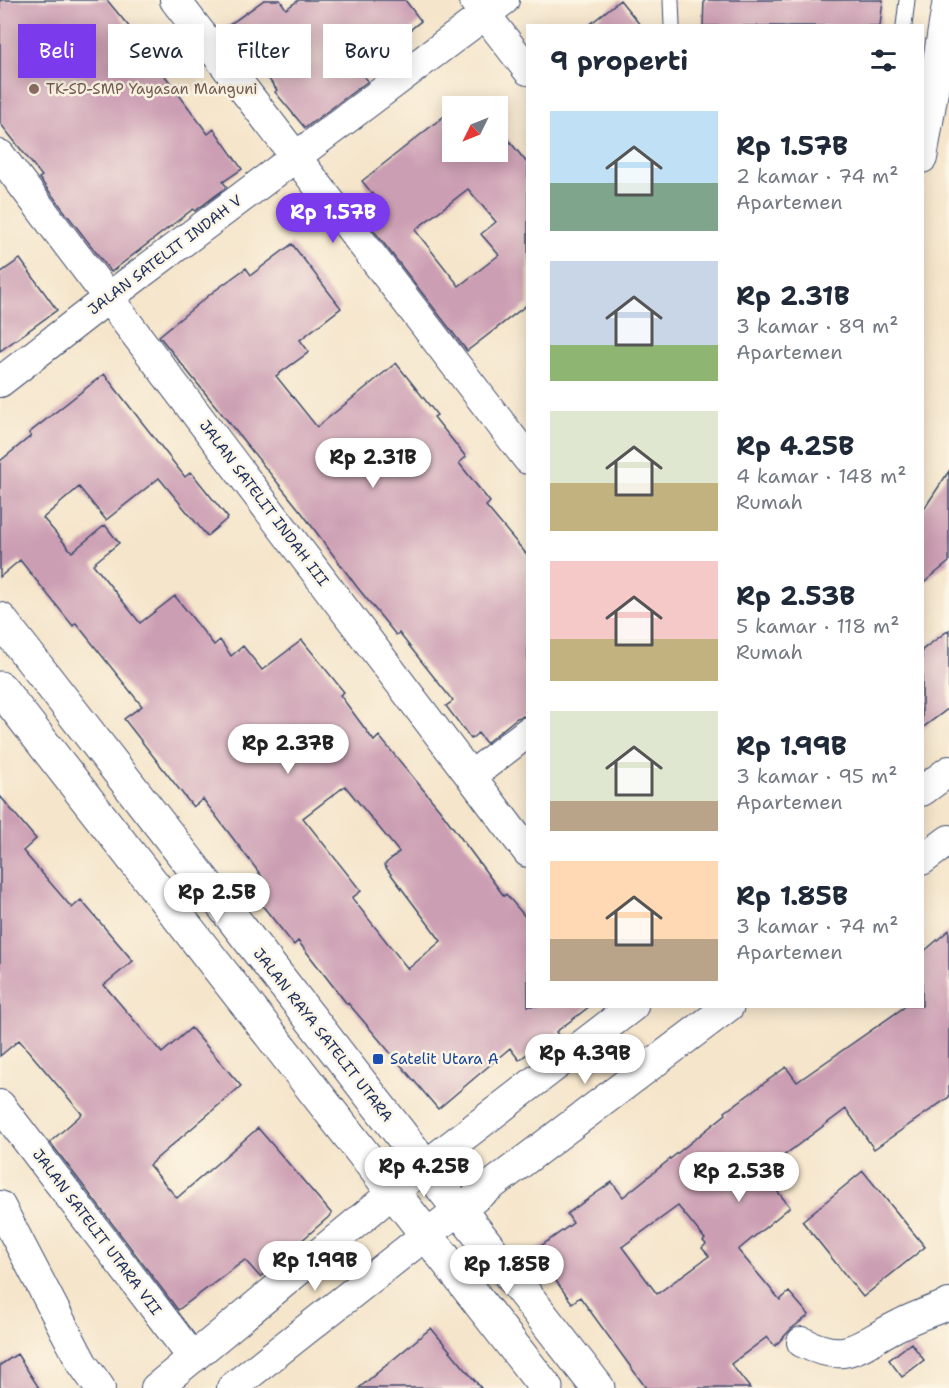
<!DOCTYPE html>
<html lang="id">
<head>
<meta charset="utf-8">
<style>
	body { margin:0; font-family:"Shantell Sans",sans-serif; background:#f6f6f7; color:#1f2937; height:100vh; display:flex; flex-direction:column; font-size:22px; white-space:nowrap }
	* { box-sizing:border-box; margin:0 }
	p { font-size:20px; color:#747a83 }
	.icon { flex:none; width:33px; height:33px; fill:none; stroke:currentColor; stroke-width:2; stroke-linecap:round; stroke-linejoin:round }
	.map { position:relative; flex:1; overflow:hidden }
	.drawer { position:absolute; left:526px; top:24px; width:398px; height:984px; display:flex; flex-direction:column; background:#fff; border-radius:0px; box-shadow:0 3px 15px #0003 }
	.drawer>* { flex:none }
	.hud { position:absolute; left:18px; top:24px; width:418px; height:54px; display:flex; gap:12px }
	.needle { width:39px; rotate:227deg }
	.fabs { position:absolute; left:442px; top:96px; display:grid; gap:12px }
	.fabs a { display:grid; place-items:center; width:66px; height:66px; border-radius:0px; background:#fff; box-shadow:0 3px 15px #0003; font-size:30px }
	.price { position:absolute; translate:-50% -51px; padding:0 14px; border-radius:21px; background:#fff; color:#222; font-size:20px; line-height:39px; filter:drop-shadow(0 2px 3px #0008) }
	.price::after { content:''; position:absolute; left:50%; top:36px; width:18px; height:14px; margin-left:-9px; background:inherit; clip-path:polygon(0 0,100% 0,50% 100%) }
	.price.on { background:#7c3aed; color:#fff }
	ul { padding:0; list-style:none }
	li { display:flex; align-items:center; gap:18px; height:150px; padding:0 24px }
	li span { display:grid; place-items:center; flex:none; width:168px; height:120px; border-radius:0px; color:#555 }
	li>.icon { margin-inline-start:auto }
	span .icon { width:72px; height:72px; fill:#fffc; stroke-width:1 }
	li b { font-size:26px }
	h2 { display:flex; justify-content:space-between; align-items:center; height:72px; padding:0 24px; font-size:26px }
	.chip { padding:0 21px; border-radius:0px; background:#fff; box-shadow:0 3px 15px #0003; font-size:21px; line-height:54px }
	.chip.on { background:#7c3aed; color:#fff }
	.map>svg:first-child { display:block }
</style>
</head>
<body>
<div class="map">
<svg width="949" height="1388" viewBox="0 0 949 1388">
	<rect width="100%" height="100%" fill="#fcf5e5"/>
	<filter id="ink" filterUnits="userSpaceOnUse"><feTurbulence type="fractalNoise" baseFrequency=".0167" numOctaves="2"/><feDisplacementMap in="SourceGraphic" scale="12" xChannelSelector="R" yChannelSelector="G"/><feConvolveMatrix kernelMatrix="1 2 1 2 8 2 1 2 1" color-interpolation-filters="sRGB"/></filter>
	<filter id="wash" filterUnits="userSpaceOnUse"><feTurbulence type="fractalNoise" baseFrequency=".008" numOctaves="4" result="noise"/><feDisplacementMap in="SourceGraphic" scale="24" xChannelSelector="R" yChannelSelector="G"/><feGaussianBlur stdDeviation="1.35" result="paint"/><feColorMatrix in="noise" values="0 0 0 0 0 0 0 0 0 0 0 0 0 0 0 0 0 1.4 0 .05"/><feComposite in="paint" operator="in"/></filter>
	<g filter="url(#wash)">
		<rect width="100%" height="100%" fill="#f5e5cb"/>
		<g id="blocks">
			<path fill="#cc9eb3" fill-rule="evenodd" d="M0 0H107L159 63 157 65 208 134 214 129 242 169 223 182 227 187 195 211 193 209 111 272 39 178 42 176 0 123Z
				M264 0H280L286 9 299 0H405L421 21 359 71 368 81 305 128 275 92 277 90 243 45 239 48 225 28Z
				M620 0 641 26H588Z
				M704 0H883L880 26H703Z
				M453 109V152H498V127L528 164V304L467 351 358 210 376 198 362 181ZM468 189 496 222 481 234 499 255 459 286 415 230Z
				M292 244 341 308 300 340 309 352 276 376 317 427 396 363 437 415 434 417 466 457 459 463 490 502 486 506 528 556V715L517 718 486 743 478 733 471 739 446 706 453 701 399 633 396 635 357 587 302 513 159 336 213 292 246 268 251 275Z
				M20 259 57 310 0 351V273Z
				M104 374 185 477 191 472 228 518 207 536 159 478 106 520 79 487 43 518 72 552 105 525 119 543 93 564 140 623 175 596 214 645 220 640 231 656 243 646 262 670 302 640 344 692 340 695 374 741 379 736 440 810 504 896 506 894 528 920V1006H590L556 1032 561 1039 536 1058 531 1051 519 1060 510 1048 438 1109 348 1003 347 1004 298 941 294 945 253 894 267 883 203 799 193 807 124 719 142 706 76 623 73 626 20 560 0 577V461L31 436 29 433ZM345 786 399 852 384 865 441 941 408 969 352 898 361 891 303 818Z
				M949 471V562L922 584V512Z
				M949 630V708L922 728V650Z
				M0 796 36 839 23 851 72 908 81 900 133 961 104 985 162 1053 191 1028 241 1086 149 1165 177 1198 258 1128 332 1214 260 1277 245 1260 178 1310 50 1142 82 1114 19 1040 0 1056Z
				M949 930V1097L874 1149 846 1109 762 1172 790 1207 738 1250 780 1300 789 1292 809 1315 791 1329 775 1346 767 1337 731 1364 750 1388H646L580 1297 572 1303 534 1251 573 1223 567 1214 612 1182 623 1197 726 1114 725 1112 786 1067 797 1082 906 1006H922V953ZM678 1206 705 1239 703 1241 706 1244 702 1248 709 1256 657 1294 622 1247Z
				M863 1171 925 1247 863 1297 802 1221Z
				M431 1328 481 1388H359Z
				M911 1343 924 1360 902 1377 889 1360Z
				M17 1354 39 1388H0V1365Z"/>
		</g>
	</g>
	<g filter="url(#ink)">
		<use href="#blocks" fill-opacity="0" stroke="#3c4a6e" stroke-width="1.5"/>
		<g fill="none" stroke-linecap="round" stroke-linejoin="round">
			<g stroke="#3c4a6e" stroke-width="17">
				<path id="service" d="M671 0 672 26
					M904 26 907 0"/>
			</g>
			<g stroke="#3c4a6e" stroke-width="32">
				<path id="minor" d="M175 0 528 459
					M474 0 528 70
					M0 155 528 852
					M922 158 948 0
					M0 382 108 298 504 0
					M471 776 528 732
					M922 791 949 771
					M922 860 949 840
					M0 1105 193 1358
					M0 1206 82 1363 100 1388
					M802 1342C850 1366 860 1343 901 1324 916 1316 933 1311 949 1304
					M156 1388 425 1166 633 1006
					M232 1388 427 1234 729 1006"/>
			</g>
			<g stroke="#3c4a6e" stroke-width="35">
				<path id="tertiary" d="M0 619 598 1388
					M0 688 546 1388"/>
			</g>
			<use href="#service" stroke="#fff" stroke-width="15"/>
			<use href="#minor" stroke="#fff" stroke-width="30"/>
			<use href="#tertiary" stroke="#fff" stroke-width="33"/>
		</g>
	</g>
	<circle fill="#8d6e63" stroke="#fcf5e5" stroke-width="2" cx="34" cy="89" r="6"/>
	<rect fill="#1a4fb4" stroke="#fcf5e5" stroke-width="2" x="372" y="1053" width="12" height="12" rx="3"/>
	<g text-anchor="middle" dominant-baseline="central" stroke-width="5" stroke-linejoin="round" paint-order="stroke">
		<g font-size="15" fill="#785e54" stroke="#fcf5e5" text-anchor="start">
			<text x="46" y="89">TK-SD-SMP Yayasan Manguni</text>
		</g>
		<g font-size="15" fill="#1b2f5e" stroke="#fcf5e5">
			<text transform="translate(165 255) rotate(-37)">JALAN SATELIT INDAH V</text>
			<text transform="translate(264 503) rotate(53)">JALAN SATELIT INDAH III</text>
			<text transform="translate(323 1035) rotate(52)">JALAN RAYA SATELIT UTARA</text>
			<text transform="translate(97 1232) rotate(53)">JALAN SATELIT UTARA VII</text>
		</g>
		<g font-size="15" fill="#164399" stroke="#fcf5e5" text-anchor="start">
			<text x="390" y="1059">Satelit Utara A</text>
		</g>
	</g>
</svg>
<div class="fabs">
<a><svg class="needle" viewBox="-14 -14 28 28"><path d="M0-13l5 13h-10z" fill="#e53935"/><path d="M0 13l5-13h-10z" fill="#747a83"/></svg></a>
</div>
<b class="price on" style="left:333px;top:244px">Rp 1.57B</b>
<b class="price" style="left:373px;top:489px">Rp 2.31B</b>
<b class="price" style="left:288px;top:775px">Rp 2.37B</b>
<b class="price" style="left:217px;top:924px">Rp 2.5B</b>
<b class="price" style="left:585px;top:1085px">Rp 4.39B</b>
<b class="price" style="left:424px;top:1198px">Rp 4.25B</b>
<b class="price" style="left:739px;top:1203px">Rp 2.53B</b>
<b class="price" style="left:315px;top:1292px">Rp 1.99B</b>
<b class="price" style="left:507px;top:1296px">Rp 1.85B</b>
<div class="hud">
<a class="chip on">Beli</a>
<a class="chip">Sewa</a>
<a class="chip">Filter</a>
<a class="chip">Baru</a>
</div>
<section class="drawer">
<h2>9 properti<svg class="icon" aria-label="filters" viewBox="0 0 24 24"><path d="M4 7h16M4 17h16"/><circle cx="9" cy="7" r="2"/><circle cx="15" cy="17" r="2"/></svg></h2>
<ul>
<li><span style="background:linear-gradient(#bfe0f5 60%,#7fa58c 0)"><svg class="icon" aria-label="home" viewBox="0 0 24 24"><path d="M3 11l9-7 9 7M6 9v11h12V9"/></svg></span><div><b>Rp 1.57B</b><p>2 kamar · 74 m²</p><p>Apartemen</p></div></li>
<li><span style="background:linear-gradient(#c9d6e8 70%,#8fb573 0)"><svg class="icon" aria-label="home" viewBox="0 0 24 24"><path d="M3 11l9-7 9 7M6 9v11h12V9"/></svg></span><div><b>Rp 2.31B</b><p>3 kamar · 89 m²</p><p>Apartemen</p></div></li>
<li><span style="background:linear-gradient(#dfe7d0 60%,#c2b280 0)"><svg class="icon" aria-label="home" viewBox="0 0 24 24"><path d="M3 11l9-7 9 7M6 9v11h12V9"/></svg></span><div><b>Rp 4.25B</b><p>4 kamar · 148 m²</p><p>Rumah</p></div></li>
<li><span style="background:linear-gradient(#f6c9c9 65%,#c2b280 0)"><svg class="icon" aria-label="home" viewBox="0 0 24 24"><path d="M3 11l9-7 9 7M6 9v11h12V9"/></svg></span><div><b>Rp 2.53B</b><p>5 kamar · 118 m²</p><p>Rumah</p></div></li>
<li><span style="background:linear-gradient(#dfe7d0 75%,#b9a48a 0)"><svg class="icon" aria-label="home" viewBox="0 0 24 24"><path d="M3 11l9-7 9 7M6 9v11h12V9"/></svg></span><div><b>Rp 1.99B</b><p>3 kamar · 95 m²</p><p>Apartemen</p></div></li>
<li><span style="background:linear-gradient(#ffd9b3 65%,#b9a48a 0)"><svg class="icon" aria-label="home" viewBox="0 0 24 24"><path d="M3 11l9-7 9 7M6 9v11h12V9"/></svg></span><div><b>Rp 1.85B</b><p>3 kamar · 74 m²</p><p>Apartemen</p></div></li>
</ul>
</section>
</div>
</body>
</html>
